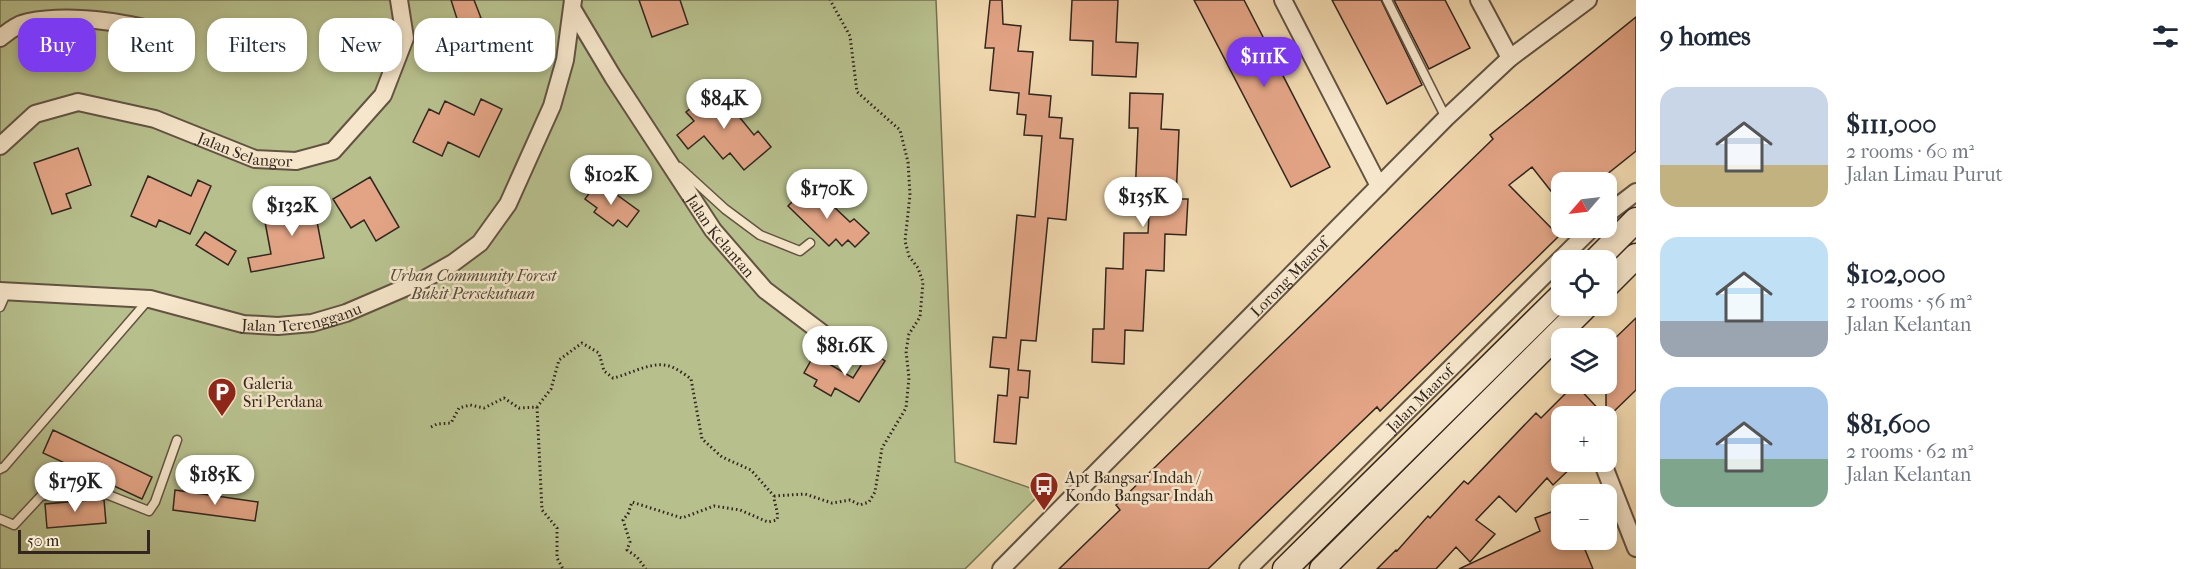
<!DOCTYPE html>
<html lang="en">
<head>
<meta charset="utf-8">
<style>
	body { margin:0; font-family:"IM FELL French Canon",serif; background:#f2f2f3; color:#1f2937; height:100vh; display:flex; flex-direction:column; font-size:22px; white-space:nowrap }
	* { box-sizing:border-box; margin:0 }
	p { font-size:20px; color:#747a83 }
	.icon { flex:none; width:33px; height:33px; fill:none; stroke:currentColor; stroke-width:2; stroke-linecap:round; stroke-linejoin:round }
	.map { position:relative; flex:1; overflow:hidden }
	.sheet { display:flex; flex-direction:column; background:#fff; width:570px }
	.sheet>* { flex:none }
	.top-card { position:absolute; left:18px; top:18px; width:570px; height:54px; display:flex; gap:12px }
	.needle { width:39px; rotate:242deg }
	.buttons { position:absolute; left:1551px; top:172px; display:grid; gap:12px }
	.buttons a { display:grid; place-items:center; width:66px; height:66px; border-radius:12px; background:#fff; box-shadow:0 3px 9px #0003; font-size:30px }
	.scale { position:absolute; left:18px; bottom:15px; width:132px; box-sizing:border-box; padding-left:6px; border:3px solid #32261f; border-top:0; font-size:16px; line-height:21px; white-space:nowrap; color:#32261f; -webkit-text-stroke:4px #f6e6cb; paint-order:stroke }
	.price { position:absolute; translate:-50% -51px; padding:0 14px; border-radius:21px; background:#fff; color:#222; font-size:20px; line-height:39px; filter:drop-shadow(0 2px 3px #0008) }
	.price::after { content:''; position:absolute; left:50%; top:36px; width:18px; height:14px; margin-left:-9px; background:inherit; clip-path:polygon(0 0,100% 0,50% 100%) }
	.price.active { background:#7c3aed; color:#fff }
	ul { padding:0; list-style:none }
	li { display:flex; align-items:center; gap:18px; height:150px; padding:0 24px }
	li span { display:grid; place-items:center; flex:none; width:168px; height:120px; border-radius:18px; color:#555 }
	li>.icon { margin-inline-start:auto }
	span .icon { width:72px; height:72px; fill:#fffc; stroke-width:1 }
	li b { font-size:26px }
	h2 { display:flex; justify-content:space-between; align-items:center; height:72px; padding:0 24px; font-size:26px }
	.tag { padding:0 21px; border-radius:18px; background:#fff; box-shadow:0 3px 9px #0003; font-size:21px; line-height:54px }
	.tag.active { background:#7c3aed; color:#fff }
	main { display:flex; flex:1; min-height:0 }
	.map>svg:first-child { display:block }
</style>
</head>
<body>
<main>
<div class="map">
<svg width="1636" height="569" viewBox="0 0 1636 569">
	<rect width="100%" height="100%" fill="#f1d9af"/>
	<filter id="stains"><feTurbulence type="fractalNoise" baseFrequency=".00333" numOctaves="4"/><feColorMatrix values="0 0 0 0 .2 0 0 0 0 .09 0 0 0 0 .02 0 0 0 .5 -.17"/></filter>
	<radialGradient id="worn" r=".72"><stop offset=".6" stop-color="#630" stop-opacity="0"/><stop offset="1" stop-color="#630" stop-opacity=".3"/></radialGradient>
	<path fill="#b7c08d" stroke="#747356" stroke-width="1.5" d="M0 0H936L955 462 1042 492 965 569H0Z"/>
	<path fill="#e2a485" stroke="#32261f" stroke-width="1.5" d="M451 0H474L481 18 459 25Z
		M639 0H680L688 24 652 37Z
		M990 0H1002L1003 24 1021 26 1018 51 1033 52 1029 94 1051 96 1049 117 1062 118 1060 138 1073 139 1066 220 1048 218 1036 341 1021 340 1018 370 1030 371 1028 398 1020 397 1016 444 994 442 998 395 1007 396 1009 369 990 367 993 337 1006 338 1017 215 1035 217 1042 136 1024 135 1026 115 1017 114 1019 93 990 90 994 48H985Z
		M1072 0H1118L1116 42 1138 43 1136 77 1092 75 1093 41 1070 40Z
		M1194 0H1244L1330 167 1291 187Z
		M1332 0H1381L1422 85 1387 104Z
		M1394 0H1445L1470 48 1429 69Z
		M1636 17V151L1596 183H1562V205L1532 167 1509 185 1559 236 1380 411 1377 407 1208 569H1059L1120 510 1116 505 1493 139 1490 135Z
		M725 86 738 102 732 108 754 135 758 131 771 147 744 170 730 153 723 159 704 136 688 149 677 135 694 121 686 112 705 97 708 100Z
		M1130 93 1163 94 1161 129 1179 130 1176 199H1188L1186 235 1165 234 1164 271 1146 270 1143 331 1125 330 1124 364 1092 362 1093 329H1104L1106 268 1123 269 1124 233H1148L1150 197H1135L1138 128H1129Z
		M481 99 502 109 479 157 448 142 442 156 413 142 429 109 439 114 445 101 474 115Z
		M78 148 91 185 66 194 71 208 52 214 34 163Z
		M148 176 191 196 198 180 211 186 190 234 159 220 156 227 131 216Z
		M370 177 399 227 376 241 364 220 351 228 333 199Z
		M598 181 639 211 627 227 618 220 613 226 594 212 597 208 585 199Z
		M814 188 850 222 854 219 869 233 855 247 848 240 842 246 836 239 829 246 788 206 803 191 807 195Z
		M312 196 324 258 251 272 248 258 271 254 265 222 285 218 281 202Z
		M205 232 236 251 228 265 196 245Z
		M1636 318V390L1606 419V417H1562V462H1577L1553 485 1547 478 1516 512 1499 496 1476 520 1495 534 1470 562 1456 547 1436 569H1377L1396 550 1397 551 1428 516 1430 518 1464 481 1468 484 1536 413 1541 418 1575 384 1606 417V347Z
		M870 351 885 361 859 402 835 388 831 396 814 386 817 380 804 373 814 355 853 378Z
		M53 430 152 477 142 499 43 453Z
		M175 490 258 502 255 521 173 510Z
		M101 499 104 500 106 523 47 528 45 504Z
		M1562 508V540H1581L1593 569H1459L1540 531 1535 518Z"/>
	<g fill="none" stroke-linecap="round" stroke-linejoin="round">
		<g stroke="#625343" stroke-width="11">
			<path id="service" d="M1387 0 1446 118
				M679 167 725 209 760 235 800 251 810 243
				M0 307 7 291
				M0 469 4 467 149 299
				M0 519 14 525 41 496 65 491 101 492 149 511 155 502 177 440"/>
		</g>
		<g stroke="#625343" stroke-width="20">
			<g id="minor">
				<path d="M1283 0 1379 186"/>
				<path d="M1479 0 1510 58"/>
				<path id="s1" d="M573 10 613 77 713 230 765 290 847 352"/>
				<path d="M0 38C8 32 17 24 28 22 77 12 135 25 183 37"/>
				<path id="s2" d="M0 146 35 114 78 102 155 119 255 159 296 161 333 151 383 95 405 38 399 0"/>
				<path d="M1606 215 1636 192"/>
				<path id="s3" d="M0 291 150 299 243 324 278 326 312 323 346 313 423 280 453 263 480 243 508 204 552 106 565 60 573 0"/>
				<path d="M1605 469 1636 548"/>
				<path id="s4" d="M1001 569 1446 118 1510 58 1588 0"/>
				<path id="s5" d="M1248 569 1592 228"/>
			</g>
		</g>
		<g stroke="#32261f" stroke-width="27">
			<path id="secondary" d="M1595 261 1636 220
				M1606 286 1636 256
				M1285 569 1562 295
				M1322 569 1586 306"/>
		</g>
		<path stroke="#32261f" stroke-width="3" stroke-dasharray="1.5 3" stroke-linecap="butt" d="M537 407 542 510 557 528V558L563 569
			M431 427 437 424 451 423 459 408 470 405 484 408 504 398 519 408 537 407 551 389 559 360 582 343 599 353 604 371 613 378C632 374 655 358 674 368 680 371 686 375 691 379L702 439 722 457 751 470 774 496C774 504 779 512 777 520L768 522 740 510 714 506 682 518 632 502 628 514 623 520 630 542 627 550 637 557 646 569
			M774 496 805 494 832 503 850 500 860 505 869 502 875 492 882 448 906 408 909 378 906 351 909 334 920 317 923 282 918 268 909 256 905 241 910 195 908 162 900 130 857 92 850 36 830 0"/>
		<use href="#service" stroke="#f6e6cb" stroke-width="8"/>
		<use href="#minor" stroke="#f6e6cb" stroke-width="16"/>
		<use href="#secondary" stroke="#f6e6cb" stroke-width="24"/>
	</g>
	<defs>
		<g id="parking-pin" transform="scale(1.5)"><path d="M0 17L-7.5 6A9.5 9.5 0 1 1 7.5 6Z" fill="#8f2418" stroke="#f6e6cb"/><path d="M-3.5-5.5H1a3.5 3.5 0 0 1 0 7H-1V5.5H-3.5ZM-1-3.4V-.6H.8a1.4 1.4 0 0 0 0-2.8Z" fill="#fff"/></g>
		<g id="bus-pin" transform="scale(1.5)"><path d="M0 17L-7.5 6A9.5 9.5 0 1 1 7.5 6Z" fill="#8f2418" stroke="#f6e6cb"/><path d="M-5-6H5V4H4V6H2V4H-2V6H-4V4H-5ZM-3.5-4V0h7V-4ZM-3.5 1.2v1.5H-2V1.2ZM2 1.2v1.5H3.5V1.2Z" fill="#fff"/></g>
	</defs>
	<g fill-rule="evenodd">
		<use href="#parking-pin" x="222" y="392"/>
		<use href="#bus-pin" x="1044" y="486"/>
	</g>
	<g text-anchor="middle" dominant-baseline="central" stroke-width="5" stroke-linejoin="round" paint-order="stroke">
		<g font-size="16" fill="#32261f" stroke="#f6e6cb">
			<text stroke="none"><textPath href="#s2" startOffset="267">Jalan Selangor</textPath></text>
			<text stroke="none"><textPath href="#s1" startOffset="270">Jalan Kelantan</textPath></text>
			<text stroke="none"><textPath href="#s4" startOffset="410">Lorong Maarof</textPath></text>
			<text stroke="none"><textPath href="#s3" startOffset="306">Jalan Terengganu</textPath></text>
			<text stroke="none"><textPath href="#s5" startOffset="242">Jalan Maarof</textPath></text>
		</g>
		<g font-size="16" font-style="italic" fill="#534c3a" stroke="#f6e6cb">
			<text x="473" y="275">Urban Community Forest<tspan x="473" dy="18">Bukit Persekutuan</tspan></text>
		</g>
		<g font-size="16" fill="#32261f" stroke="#f6e6cb" text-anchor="start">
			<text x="243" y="383">Galeria<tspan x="243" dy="18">Sri Perdana</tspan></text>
			<text x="1065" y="477">Apt Bangsar Indah /<tspan x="1065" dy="18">Kondo Bangsar Indah</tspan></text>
		</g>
	</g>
	<rect width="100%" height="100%" filter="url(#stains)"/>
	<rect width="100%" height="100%" fill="url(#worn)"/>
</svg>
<div class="buttons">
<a><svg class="needle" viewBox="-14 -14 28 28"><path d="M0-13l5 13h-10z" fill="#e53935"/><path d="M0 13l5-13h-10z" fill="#747a83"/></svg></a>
<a><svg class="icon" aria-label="locate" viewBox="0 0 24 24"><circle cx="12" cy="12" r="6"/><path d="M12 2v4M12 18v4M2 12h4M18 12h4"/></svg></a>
<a><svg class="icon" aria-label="layers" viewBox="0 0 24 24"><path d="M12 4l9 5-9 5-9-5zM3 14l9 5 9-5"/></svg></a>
<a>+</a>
<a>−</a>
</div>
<div class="scale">50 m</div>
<b class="price active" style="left:1264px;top:88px">$111K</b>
<b class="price" style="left:724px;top:130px">$84K</b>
<b class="price" style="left:611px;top:206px">$102K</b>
<b class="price" style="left:827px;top:220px">$170K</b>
<b class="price" style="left:1143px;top:228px">$135K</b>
<b class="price" style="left:292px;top:237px">$132K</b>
<b class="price" style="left:845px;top:377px">$81.6K</b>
<b class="price" style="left:215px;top:506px">$185K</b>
<b class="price" style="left:75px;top:513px">$179K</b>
<div class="top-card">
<a class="tag active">Buy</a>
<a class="tag">Rent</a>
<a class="tag">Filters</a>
<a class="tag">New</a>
<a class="tag">Apartment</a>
</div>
</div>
<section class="sheet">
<h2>9 homes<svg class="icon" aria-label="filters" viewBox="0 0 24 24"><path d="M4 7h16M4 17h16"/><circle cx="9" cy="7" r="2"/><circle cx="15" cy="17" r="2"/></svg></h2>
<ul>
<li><span style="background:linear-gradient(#c9d6e8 65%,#c2b280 0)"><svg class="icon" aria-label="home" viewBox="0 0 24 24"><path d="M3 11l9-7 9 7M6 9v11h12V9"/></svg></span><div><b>$111,000</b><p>2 rooms · 60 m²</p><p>Jalan Limau Purut</p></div></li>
<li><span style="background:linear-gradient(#bfe0f5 70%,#9aa5b1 0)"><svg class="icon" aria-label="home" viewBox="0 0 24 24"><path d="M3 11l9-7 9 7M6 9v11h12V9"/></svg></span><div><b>$102,000</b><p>2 rooms · 56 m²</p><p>Jalan Kelantan</p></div></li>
<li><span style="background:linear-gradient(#a9c7e8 60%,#7fa58c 0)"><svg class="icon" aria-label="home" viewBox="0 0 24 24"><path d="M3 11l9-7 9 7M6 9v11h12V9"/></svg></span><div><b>$81,600</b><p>2 rooms · 62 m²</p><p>Jalan Kelantan</p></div></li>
</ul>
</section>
</main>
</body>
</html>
